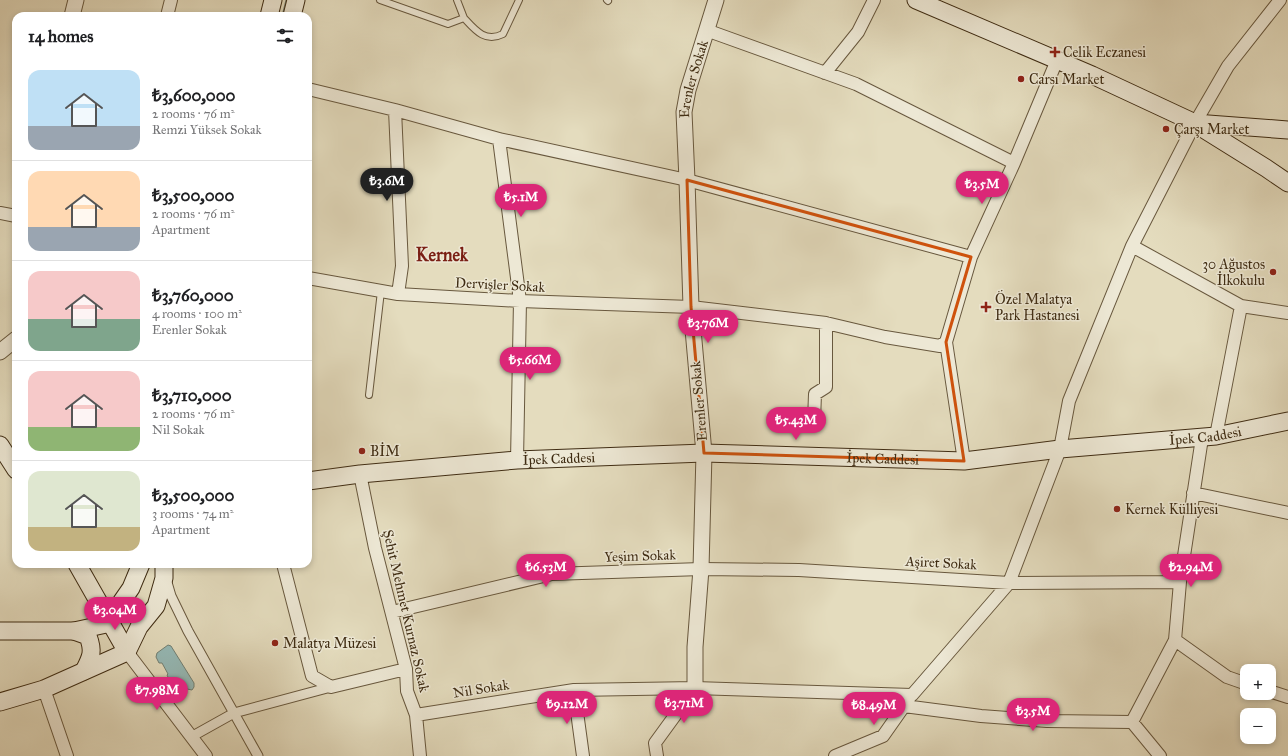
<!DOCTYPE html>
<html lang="en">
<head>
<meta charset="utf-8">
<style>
	body { margin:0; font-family:"IM FELL Great Primer",serif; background:#f2f2f2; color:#202124; height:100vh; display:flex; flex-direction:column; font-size:15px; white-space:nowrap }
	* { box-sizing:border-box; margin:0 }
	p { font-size:13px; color:#757577 }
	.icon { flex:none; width:22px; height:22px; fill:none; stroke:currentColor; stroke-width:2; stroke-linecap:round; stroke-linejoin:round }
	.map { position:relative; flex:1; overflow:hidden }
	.panel { position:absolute; left:12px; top:12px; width:300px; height:556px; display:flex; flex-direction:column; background:#fff; border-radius:12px; box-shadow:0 2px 6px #0003 }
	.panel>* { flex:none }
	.controls { position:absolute; left:1240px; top:664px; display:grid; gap:8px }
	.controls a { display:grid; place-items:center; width:36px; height:36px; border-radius:8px; background:#fff; box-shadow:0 2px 6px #0003; font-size:20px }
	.price { position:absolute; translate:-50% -34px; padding:0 9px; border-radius:14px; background:#db2777; color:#fff; font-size:13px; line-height:26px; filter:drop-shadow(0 1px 2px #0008) }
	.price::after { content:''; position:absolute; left:50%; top:24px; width:12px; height:9px; margin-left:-6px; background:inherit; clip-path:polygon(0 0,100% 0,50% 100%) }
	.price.current { background:#222; color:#fff }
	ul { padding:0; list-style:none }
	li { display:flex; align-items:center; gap:12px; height:100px; padding:0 16px }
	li+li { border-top:1px solid #e0e0e0 }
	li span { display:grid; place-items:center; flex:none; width:112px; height:80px; border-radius:12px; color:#555 }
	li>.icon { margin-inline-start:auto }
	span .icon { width:48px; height:48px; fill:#fffc; stroke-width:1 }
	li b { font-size:17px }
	h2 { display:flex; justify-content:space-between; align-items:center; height:48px; padding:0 16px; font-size:17px }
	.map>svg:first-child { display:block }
</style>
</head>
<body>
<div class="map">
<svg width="1288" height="756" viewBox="0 0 1288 756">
	<rect width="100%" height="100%" fill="#e4dcbe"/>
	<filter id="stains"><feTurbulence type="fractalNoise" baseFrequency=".005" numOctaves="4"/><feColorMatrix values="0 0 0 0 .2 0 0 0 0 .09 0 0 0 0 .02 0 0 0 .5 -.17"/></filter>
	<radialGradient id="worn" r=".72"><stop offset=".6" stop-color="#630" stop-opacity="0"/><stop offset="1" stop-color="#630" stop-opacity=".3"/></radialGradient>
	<path fill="#96bab7" stroke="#738175" d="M168 645 171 646 194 683V687L192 690 187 689 186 687 184 688 172 686 167 675 168 674 162 663H159L156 657 157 653Z"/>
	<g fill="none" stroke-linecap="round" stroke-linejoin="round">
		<path stroke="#738175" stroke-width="3" d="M283 16 287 0"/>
		<g stroke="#68583e" stroke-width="8">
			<path id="service" d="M380 0 448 24 464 18 457 0
				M607 0 608 1
				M464 18C475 30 485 43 503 34L519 0
				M369 395 381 291"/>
		</g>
		<g stroke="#68583e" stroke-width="11">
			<path id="pedestrian" d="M166 579 171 596 188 631 258 756
				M191 737 234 713 331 687"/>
		</g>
		<g stroke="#68583e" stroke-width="14">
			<path id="minor" d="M167 16 171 0
				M706 30 856 84 1014 163 1057 60
				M825 73 858 32 874 0
				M308 89 395 110 499 139 687 180 971 257 946 342 964 461
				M395 110 402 266 398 294
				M499 139 520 301 517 460
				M0 213 16 216
				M971 257 1014 163
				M308 278 398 294 520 301 691 307 826 323 885 337 940 346 946 342
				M1241 306 1288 313
				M814 421 815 394 826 387V323
				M1216 436 1241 306 1132 246 1195 123 1228 66 1280 0
				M360 474 375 548 406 669 407 691 416 715 420 756
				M1193 493 1288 513
				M283 564 312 676 331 687 406 669
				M392 612 552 574 701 569 799 570 1009 583 1180 582
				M1175 640 1227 677 1247 684
				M127 652 206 756
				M44 689 67 756
				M574 690 583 756
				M1269 691 1288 697
				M904 706 981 716 1047 721 1132 722 1160 756
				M416 715 574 690 695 688 912 695 1009 583 1060 449 1069 401 1132 246
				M1132 722 1175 640 1180 582 1202 438
				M657 756 655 743 695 688
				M835 756 883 736 909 699"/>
		</g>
		<g stroke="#68583e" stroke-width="17">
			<g id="tertiary">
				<path d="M72 16 76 0"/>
				<path d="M0 352 16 339"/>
				<path id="s1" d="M695 688V647L701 569 704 453 691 307 687 180 684 112 688 90 716 0"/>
			</g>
		</g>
		<g stroke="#3f2c13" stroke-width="19">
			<g id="secondary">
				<path d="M916 0 1092 75 1195 123 1288 130"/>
				<path d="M269 16 273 0"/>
				<path d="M292 16 296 0"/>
				<path d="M1197 125 1266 168 1288 183"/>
				<path d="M0 445 16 470"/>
				<path id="s2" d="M308 481 360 474 517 460 704 453 964 461 1060 449 1216 436 1288 421"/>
				<path d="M77 564 127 652"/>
				<path d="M111 623 122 601 131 588 141 564"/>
				<path d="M0 631H74L111 623"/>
				<path d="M74 631 88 636C94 652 91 657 84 671"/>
				<path d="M127 652 139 627 156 606 164 578V564"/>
				<path d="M0 702 44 689 127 652"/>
			</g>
		</g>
		<use href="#service" stroke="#ede8d5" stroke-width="6"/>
		<use href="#pedestrian" stroke="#ede8d5" stroke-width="9"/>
		<use href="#minor" stroke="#ede8d5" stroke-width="12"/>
		<use href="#tertiary" stroke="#ede8d5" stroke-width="15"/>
		<use href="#secondary" stroke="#ede8d5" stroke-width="17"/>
	</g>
	<path fill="none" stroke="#cf520d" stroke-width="3" stroke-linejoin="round" d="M687 180 971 257 946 342 964 461 704 453 691 307Z"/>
	<g fill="#8f2418" stroke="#ede8d5" stroke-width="1.5">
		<path d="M1053 46h4v4h4v4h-4v4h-4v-4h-4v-4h4z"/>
		<circle cx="1021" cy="79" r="4"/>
		<circle cx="1166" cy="129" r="4"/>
		<circle cx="1273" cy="272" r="4"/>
		<path d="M984 301h4v4h4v4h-4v4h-4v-4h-4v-4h4z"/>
		<circle cx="362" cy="451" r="4"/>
		<circle cx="1117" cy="509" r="4"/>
		<circle cx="275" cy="643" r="4"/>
	</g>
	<g text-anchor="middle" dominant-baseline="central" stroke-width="3" stroke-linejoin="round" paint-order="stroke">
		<g font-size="14" fill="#3f2c13" stroke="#ede8d5" text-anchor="start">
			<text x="1063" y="52">Celik Eczanesi</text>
			<text x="1029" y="79">Carsı Market</text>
			<text x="1174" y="129">Çarşı Market</text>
			<text x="1265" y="264" text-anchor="end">30 Ağustos<tspan x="1265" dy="16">İlkokulu</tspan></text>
			<text x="995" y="299">Özel Malatya<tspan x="995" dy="16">Park Hastanesi</tspan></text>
			<text x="370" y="451">BİM</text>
			<text x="1125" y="509">Kernek Külliyesi</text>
			<text x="283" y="643">Malatya Müzesi</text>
		</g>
		<g font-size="14" fill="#3f2c13" stroke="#ede8d5">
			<text stroke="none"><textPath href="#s1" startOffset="611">Erenler Sokak</textPath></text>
			<text transform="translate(500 285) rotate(3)">Dervişler Sokak</text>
			<text transform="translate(699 401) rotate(-95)">Erenler Sokak</text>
			<text stroke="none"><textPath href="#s2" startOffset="900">İpek Caddesi</textPath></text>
			<text stroke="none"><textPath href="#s2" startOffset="252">İpek Caddesi</textPath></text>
			<text stroke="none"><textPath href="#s2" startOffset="576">İpek Caddesi</textPath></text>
			<text transform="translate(640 556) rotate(-2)">Yeşim Sokak</text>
			<text transform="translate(941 563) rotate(3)">Aşiret Sokak</text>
			<text transform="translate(406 611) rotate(77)">Şehit Mehmet Kurnaz Sokak</text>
			<text transform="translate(481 689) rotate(-9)">Nil Sokak</text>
		</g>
		<g font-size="18" font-weight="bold" fill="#7a1f14" stroke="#ede8d5">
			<text x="442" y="255">Kernek</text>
		</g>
	</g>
	<rect width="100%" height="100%" filter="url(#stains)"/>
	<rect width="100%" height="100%" fill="url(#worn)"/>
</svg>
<div class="controls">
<a>+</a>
<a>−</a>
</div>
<b class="price current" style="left:387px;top:202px">₺3.6M</b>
<b class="price" style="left:982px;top:205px">₺3.5M</b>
<b class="price" style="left:521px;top:218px">₺5.1M</b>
<b class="price" style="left:708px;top:344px">₺3.76M</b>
<b class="price" style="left:530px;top:381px">₺5.66M</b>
<b class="price" style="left:796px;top:441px">₺5.43M</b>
<b class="price" style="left:546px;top:588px">₺6.53M</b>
<b class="price" style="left:1191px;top:588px">₺2.94M</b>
<b class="price" style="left:115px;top:631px">₺3.04M</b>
<b class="price" style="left:157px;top:711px">₺7.98M</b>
<b class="price" style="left:684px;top:724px">₺3.71M</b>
<b class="price" style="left:567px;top:725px">₺9.12M</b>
<b class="price" style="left:874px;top:726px">₺8.49M</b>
<b class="price" style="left:1033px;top:732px">₺3.5M</b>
<section class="panel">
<h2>14 homes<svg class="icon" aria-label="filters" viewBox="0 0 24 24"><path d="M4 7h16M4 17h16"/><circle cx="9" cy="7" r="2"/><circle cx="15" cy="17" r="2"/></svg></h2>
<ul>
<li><span style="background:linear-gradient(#bfe0f5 70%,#9aa5b1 0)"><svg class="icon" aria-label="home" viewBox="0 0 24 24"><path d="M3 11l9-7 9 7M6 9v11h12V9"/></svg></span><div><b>₺3,600,000</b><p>2 rooms · 76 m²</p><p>Remzi Yüksek Sokak</p></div></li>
<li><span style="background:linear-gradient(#ffd9b3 70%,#9aa5b1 0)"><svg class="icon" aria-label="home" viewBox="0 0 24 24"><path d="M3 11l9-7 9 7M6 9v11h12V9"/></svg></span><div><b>₺3,500,000</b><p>2 rooms · 76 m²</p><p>Apartment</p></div></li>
<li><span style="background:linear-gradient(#f6c9c9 60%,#7fa58c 0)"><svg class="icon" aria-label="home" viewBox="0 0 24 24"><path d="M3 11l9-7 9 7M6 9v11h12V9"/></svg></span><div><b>₺3,760,000</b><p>4 rooms · 100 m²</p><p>Erenler Sokak</p></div></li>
<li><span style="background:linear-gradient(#f6c9c9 70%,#8fb573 0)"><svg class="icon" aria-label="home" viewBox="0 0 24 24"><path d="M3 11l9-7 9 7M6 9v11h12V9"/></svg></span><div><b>₺3,710,000</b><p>2 rooms · 76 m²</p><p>Nil Sokak</p></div></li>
<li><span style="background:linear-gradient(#dfe7d0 70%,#c2b280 0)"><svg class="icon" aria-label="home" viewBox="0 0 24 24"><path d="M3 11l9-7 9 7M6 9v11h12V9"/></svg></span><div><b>₺3,500,000</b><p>3 rooms · 74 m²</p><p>Apartment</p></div></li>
</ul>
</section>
</div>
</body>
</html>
